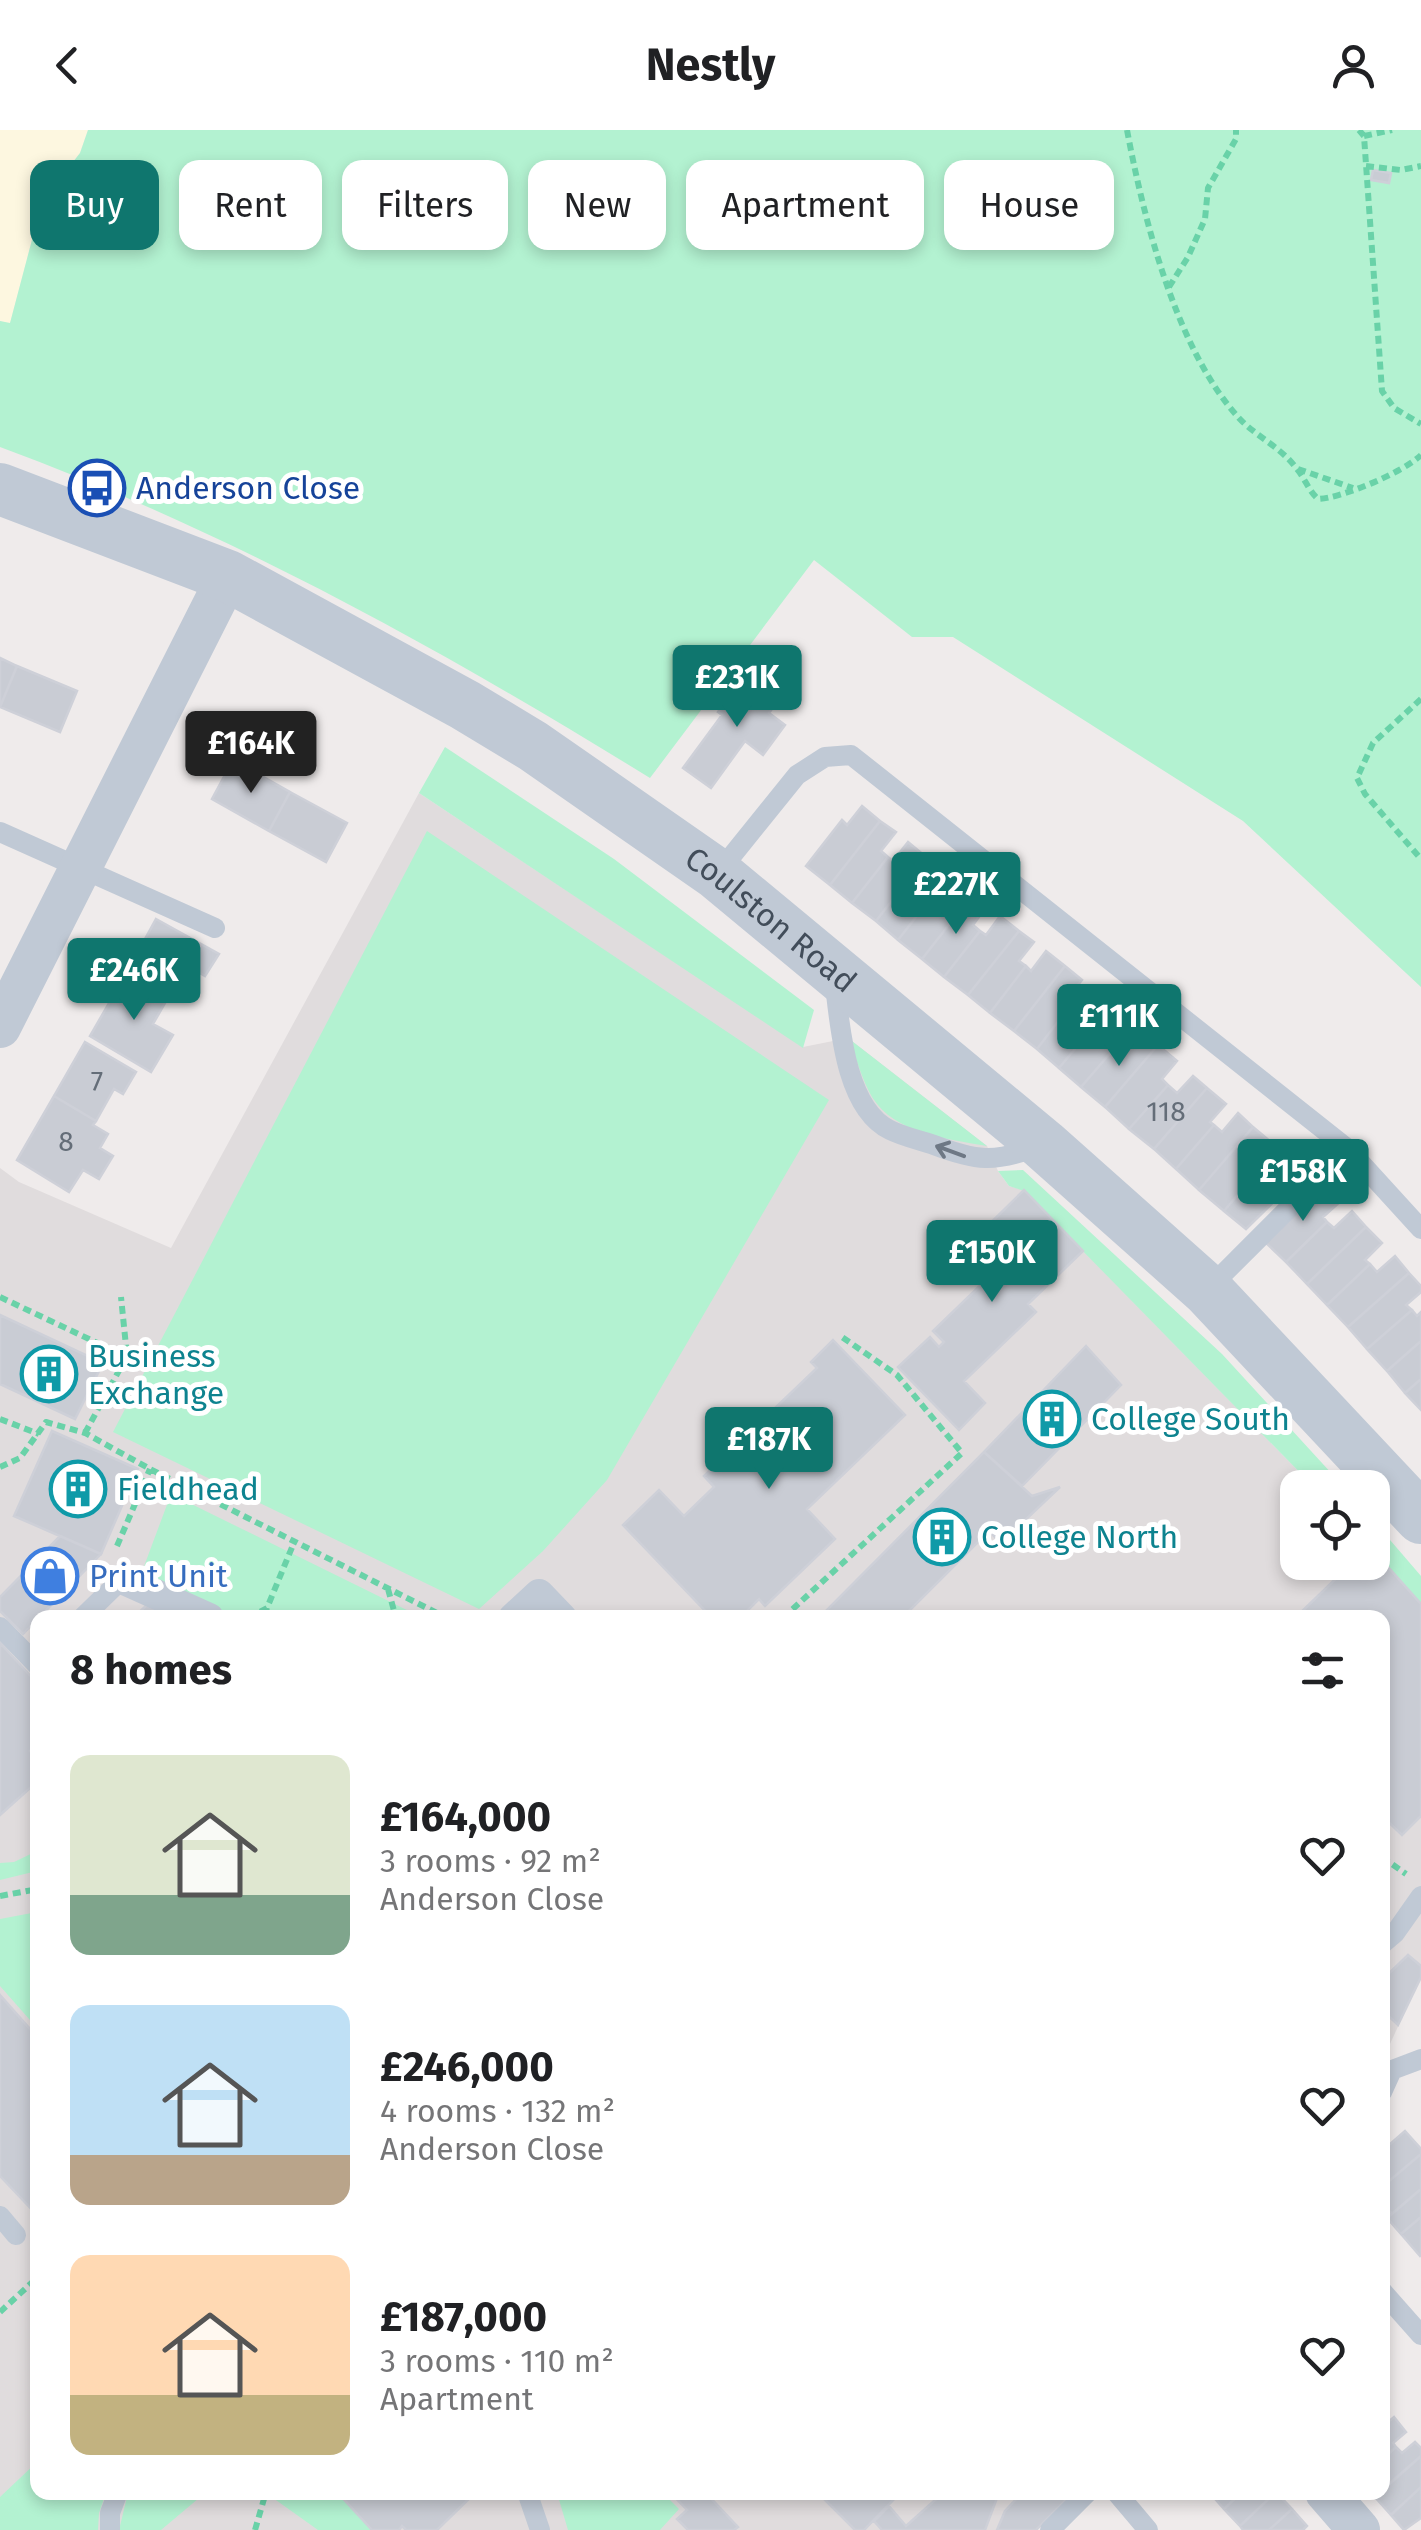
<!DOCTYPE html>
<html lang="en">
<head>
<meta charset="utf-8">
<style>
	body { margin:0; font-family:"Fira Sans",sans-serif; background:#f2f2f2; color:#202124; height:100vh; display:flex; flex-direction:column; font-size:38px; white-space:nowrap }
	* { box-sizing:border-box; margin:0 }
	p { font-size:32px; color:#757577 }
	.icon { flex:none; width:55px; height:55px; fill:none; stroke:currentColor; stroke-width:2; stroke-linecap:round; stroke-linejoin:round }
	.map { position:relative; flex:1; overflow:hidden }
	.drawer { position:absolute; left:30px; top:1480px; width:1360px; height:890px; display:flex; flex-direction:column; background:#fff; border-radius:20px; box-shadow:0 5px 15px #0003 }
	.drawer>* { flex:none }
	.guide { position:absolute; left:30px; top:30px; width:1362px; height:90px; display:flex; gap:20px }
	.buttons { position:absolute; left:1280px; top:1340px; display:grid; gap:20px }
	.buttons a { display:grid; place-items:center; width:110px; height:110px; border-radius:20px; background:#fff; box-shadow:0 5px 15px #0003; font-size:50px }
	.price { position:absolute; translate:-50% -85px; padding:0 22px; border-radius:10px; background:#0f766e; color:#fff; font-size:32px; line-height:65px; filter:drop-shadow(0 2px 5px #0008) }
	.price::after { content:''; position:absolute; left:50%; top:60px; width:30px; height:22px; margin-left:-15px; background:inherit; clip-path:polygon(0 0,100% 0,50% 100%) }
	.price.selected { background:#222; color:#fff }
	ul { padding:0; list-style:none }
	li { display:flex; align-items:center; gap:30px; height:250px; padding:0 40px }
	li span { display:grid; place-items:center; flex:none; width:280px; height:200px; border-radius:20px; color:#555 }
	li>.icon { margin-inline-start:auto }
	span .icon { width:120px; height:120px; fill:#fffc; stroke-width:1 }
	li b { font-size:42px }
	h2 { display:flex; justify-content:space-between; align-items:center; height:120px; padding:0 40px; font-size:42px }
	.chip { padding:0 35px; border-radius:20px; background:#fff; box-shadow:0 5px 15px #0003; font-size:35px; line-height:90px }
	.chip.selected { background:#0f766e; color:#fff }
	header { display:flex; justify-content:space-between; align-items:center; height:130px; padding:0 40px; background:#fff; font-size:45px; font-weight:700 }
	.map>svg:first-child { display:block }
</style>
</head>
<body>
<header><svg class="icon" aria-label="back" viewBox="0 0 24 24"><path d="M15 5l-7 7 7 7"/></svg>Nestly<svg class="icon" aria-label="person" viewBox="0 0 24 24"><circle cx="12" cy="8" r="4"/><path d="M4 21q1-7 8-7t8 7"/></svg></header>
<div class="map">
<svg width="1421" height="2400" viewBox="0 0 1421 2400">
	<rect width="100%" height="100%" fill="#efebeb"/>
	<path fill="#fdf7e0" d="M0 0H88L80 23 42 72 10 194 0 191Z"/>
	<path fill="#e0dcdd" d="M419 663 803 917 848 908 987 1016 998 1041 1009 1056 1024 1060 1314 1357 1298 1358V1432H1372L1373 1419 1421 1474V1847L1383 1929 1382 1488H38V2362L1074 2363 1036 2400H0V1038L19 1052 171 1118Z"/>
	<path fill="#b3f2d1" d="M88 0H1421V857L1243 691 953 507H912L814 430 650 648C444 521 228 401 0 317V191L10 193 42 72 80 23Z
		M445 617 614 729 814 880 803 918 419 663Z
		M427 701 829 970 607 1350 543 1421 479 1479 113 1302Z
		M848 908 987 1016C948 1009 895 1004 872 967 862 950 856 927 848 908Z
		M1023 1040 1222 1224 1344 1357H1314L1024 1061 1009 1056 998 1041Z
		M171 1364 421 1487H238L140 1447Z
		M1372 1389 1421 1446V1474L1373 1419Z
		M37 1721V1741L0 1750V1733L14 1732Z
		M37 1782H38L37 1898 0 1856V1789Z
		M37 2332 38 2362 106 2363 99 2383 98 2400H0V2367Z
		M128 2363H205L161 2400H119Z
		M266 2363H339L375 2400H318Z
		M557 2363H663L679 2379 660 2400H568Z"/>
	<path fill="#c9ccd4" stroke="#ced0d8" stroke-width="2.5" d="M1373 40 1391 43 1389 53 1371 50Z
		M0 528 17 536 0 577Z
		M17 536 77 561 60 602 0 577Z
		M754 544 782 565 769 583 785 595 763 625 745 611 711 658 683 638 722 585 718 582 739 553 745 557Z
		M233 630 290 662 269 701 212 669Z
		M290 662 347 693 326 732 269 701Z
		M862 676 880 691 830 755 806 736 842 690 847 695Z
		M880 691 896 702 881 721 888 727 852 773 830 755Z
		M908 712 926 727 876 791 852 773 888 727 893 731Z
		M926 727 941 738 927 757 934 764 898 810 876 791Z
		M954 749 973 764 922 829 898 810 934 764 940 769Z
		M973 764 987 776 973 795 980 801 944 847 922 829Z
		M1000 786 1019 801 968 865 944 847 980 801 986 805Z
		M156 789 219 824 205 846 186 835 169 866 127 842Z
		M1019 801 1034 812 1019 831 1026 836 990 883 968 865Z
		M1046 821 1065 836 1014 901 990 883 1026 836 1031 841Z
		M1065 836 1082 850 1067 868 1073 872 1037 919 1014 901Z
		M127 842 169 866 153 894 173 905 151 942 90 906Z
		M1098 864 1112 875 1059 938 1037 919 1073 872 1083 881Z
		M1112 875 1131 892 1116 910 1119 913 1081 957 1059 938Z
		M1142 901 1158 915 1105 977 1081 957 1119 913 1127 919Z
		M85 912 136 942 123 964 114 959 96 991 54 966Z
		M1158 915 1177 931 1162 949 1168 955 1129 999 1105 977Z
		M1193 946 1207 958 1154 1019 1129 999 1168 955 1177 963Z
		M1207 958 1226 974 1210 992 1214 995 1176 1039 1154 1019Z
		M54 966 96 991 93 995 108 1004 100 1018 113 1026 99 1049 83 1040 69 1062 17 1030Z
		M1238 983 1253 997 1199 1060 1176 1039 1214 995 1222 1002Z
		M1253 997 1272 1013 1256 1032 1262 1036 1224 1081 1199 1060Z
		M1293 1024 1307 1039 1246 1099 1224 1081 1262 1036 1271 1045Z
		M1325 1054 1341 1071 1323 1087 1327 1092 1286 1132 1264 1111Z
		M1024 1060 1083 1121 1028 1174 1036 1182 964 1251 985 1273 959 1300 898 1237 930 1207 939 1217 944 1212 933 1201 993 1143 1000 1150 1002 1148 969 1114Z
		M1352 1081 1366 1097 1307 1154 1286 1132 1327 1092 1334 1098Z
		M1366 1097 1382 1113 1365 1130 1370 1134 1327 1175 1307 1154Z
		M1395 1126 1409 1143 1348 1197 1327 1175 1370 1134 1377 1142Z
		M1409 1143 1421 1156V1162L1406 1175 1412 1180 1367 1219 1348 1197Z
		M1412 1180 1417 1186 1421 1182V1211L1387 1241 1367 1219Z
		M0 1185 103 1233 75 1289 0 1254Z
		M833 1210 905 1285 807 1379 835 1409 765 1476 759 1469 740 1488H712L623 1395 659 1360 684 1386 714 1357 704 1346 817 1238 811 1232Z
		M1421 1211V1249L1405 1263 1387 1241Z
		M1086 1216 1121 1255 1022 1356 984 1322Z
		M1421 1249V1280L1405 1263Z
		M52 1301 138 1339 101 1424 14 1386Z
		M984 1322 1032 1366 1060 1357 1001 1413 989 1401 902 1488H819Z
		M60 1406 101 1424 23 1504 0 1481V1467Z
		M1372 1419 1421 1474V1686L1402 1705 1382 1686V1488H1295L1353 1432H1372Z
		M151 1471 166 1488H133Z
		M0 1513 38 1554V1613L30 1621 38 1629V1651L0 1685Z
		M1408 1825 1421 1836V1847L1398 1895 1382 1880V1850Z
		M0 1865 38 1908 36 2084 0 2046Z
		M1405 2001 1421 2019V2024L1382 2057V2021Z
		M1421 2024V2059L1392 2084 1382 2072V2057Z
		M1421 2059V2087L1401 2104 1387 2088Z
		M1421 2087V2125L1420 2126 1401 2104Z
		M1394 2287 1406 2302 1393 2313 1396 2317 1382 2330V2297Z
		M1415 2312 1421 2318V2326L1382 2360V2330L1396 2317 1402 2323Z
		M1421 2326V2357L1391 2385 1375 2367Z
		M1421 2357V2388L1404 2400 1391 2385Z
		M337 2362H476L437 2400H406L402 2396 399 2400H372Z
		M670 2362H705L738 2397 734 2400H688L677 2389 687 2380Z
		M817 2362H901L864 2400H855Z
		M944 2362H992L997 2368 985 2400H882L874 2391 889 2376 906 2396Z
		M1014 2362H1074L1036 2400H997L1005 2381 1018 2367Z
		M1209 2362H1242L1224 2379Z
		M1242 2362H1276L1240 2396 1224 2379Z
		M1276 2362 1292 2379 1269 2400H1243L1240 2396Z
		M1292 2379 1307 2396 1303 2400H1269Z"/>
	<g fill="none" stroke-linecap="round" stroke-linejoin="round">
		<path stroke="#69d2a8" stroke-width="6" stroke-dasharray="8 5" stroke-linecap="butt" d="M1127 0C1144 90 1176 218 1238 287 1255 306 1281 317 1296 338 1305 348 1308 360 1318 369 1342 368 1404 342 1421 325
			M1359 0 1364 6 1382 261 1394 278 1421 294
			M1364 6 1392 0
			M1366 36 1401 40 1421 36
			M1169 157 1188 127 1205 89 1208 58 1236 9V0
			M1298 339 1353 358
			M1421 569 1373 613 1357 648 1365 664 1421 729
			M0 1167 125 1226
			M0 1289 39 1304
			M85 1303 127 1226 121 1167
			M0 1337 20 1328 46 1292 85 1303 150 1339 447 1488
			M117 1416 150 1339
			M388 1459 396 1488
			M249 1488 267 1478 295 1410
			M783 1488 962 1323 897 1245 842 1207
			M1382 1727 1406 1744
			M0 1766 38 1759
			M0 2182 38 2147
			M255 2400 266 2362"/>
		<path stroke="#c0c9d5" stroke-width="20" d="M0 702 215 798
			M718 743 797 645 825 627 851 625 1348 1019 1421 1099
			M835 855C840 898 846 979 890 1000 904 1007 920 1010 934 1015 976 1031 994 1033 1037 1017
			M1208 1159 1348 1019
			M82 1488 122 1449
			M0 1497 38 1536
			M1382 1814 1395 1803 1421 1766
			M1382 1962 1392 1940 1421 1929
			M0 2086 16 2105
			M1382 2161 1421 2205
			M527 2362 540 2400
			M1116 2362 1148 2400
			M110 2400V2383L118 2362
			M1050 2400 1088 2362"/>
		<path stroke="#c0c9d5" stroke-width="30" d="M122 1449 209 1488
			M513 1488 539 1464 562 1488"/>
		<path stroke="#c0c9d5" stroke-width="42" d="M0 897 228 446
			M1326 2362 1359 2400"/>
		<path stroke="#c0c9d5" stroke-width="52" id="s1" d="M0 359 228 446 465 575 533 616 717 744 1044 1015 1207 1160 1421 1388"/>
	</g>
	<defs><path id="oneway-shaft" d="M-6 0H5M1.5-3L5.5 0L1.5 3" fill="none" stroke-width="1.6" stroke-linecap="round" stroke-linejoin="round" transform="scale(2.5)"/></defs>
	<use stroke="#6e7885" href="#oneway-shaft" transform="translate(950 1021) rotate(-160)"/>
	<defs>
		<g id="bus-ring" transform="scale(2.875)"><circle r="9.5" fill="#fff" stroke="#1a4fb4" stroke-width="1.5"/><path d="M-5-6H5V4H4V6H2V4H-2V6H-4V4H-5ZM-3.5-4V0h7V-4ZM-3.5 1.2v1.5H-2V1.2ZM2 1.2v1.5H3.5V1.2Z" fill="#1a4fb4"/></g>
		<g id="building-ring" transform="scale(2.875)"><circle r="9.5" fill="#fff" stroke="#0f9aa8" stroke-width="1.5"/><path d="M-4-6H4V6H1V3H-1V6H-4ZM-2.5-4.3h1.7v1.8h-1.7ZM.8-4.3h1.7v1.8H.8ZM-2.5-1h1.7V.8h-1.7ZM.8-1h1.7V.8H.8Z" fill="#0f9aa8"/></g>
		<g id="shop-ring" transform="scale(2.875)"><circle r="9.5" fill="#fff" stroke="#3f7fe0" stroke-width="1.5"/><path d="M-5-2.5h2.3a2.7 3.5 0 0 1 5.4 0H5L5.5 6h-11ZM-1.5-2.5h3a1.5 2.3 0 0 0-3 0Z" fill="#3f7fe0"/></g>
	</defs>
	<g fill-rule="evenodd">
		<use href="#bus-ring" x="97" y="358"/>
		<use href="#building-ring" x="49" y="1244"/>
		<use href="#building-ring" x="1052" y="1289"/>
		<use href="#building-ring" x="78" y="1359"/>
		<use href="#building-ring" x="942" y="1407"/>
		<use href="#shop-ring" x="50" y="1446"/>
	</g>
	<g text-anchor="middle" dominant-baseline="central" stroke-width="10" stroke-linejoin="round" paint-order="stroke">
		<g font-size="28" fill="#646d78">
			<text x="97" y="951">7</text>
			<text x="1166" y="981">118</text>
			<text x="66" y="1011">8</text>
		</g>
		<g font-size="32" fill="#164399" stroke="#fff" text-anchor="start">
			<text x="136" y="358">Anderson Close</text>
		</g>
		<g font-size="32" fill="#424d5a" stroke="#fff">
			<text stroke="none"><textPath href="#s1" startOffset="888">Coulston Road</textPath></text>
		</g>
		<g font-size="32" fill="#0d838f" stroke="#fff" text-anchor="start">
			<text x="88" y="1226">Business<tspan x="88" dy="37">Exchange</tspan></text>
			<text x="1091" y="1289">College South</text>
			<text x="117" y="1359">Fieldhead</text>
			<text x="981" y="1407">College North</text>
		</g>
		<g font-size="32" fill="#366cbe" stroke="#fff" text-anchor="start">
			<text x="89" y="1446">Print Unit</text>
		</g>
	</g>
</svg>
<div class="buttons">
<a><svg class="icon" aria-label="locate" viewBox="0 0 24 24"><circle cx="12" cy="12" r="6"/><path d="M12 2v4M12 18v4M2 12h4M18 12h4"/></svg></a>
</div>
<b class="price" style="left:737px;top:600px">£231K</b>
<b class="price selected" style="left:251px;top:666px">£164K</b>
<b class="price" style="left:956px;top:807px">£227K</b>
<b class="price" style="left:134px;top:893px">£246K</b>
<b class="price" style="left:1119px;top:939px">£111K</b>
<b class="price" style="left:1303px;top:1094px">£158K</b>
<b class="price" style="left:992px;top:1175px">£150K</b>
<b class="price" style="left:769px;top:1362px">£187K</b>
<div class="guide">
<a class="chip selected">Buy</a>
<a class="chip">Rent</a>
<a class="chip">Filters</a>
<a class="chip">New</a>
<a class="chip">Apartment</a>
<a class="chip">House</a>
</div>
<section class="drawer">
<h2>8 homes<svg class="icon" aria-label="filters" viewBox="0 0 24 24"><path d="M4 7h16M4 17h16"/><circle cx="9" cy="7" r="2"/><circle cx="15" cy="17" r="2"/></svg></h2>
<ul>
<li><span style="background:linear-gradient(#dfe7d0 70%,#7fa58c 0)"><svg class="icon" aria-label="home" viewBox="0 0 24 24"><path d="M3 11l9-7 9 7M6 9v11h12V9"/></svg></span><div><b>£164,000</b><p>3 rooms · 92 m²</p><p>Anderson Close</p></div><svg class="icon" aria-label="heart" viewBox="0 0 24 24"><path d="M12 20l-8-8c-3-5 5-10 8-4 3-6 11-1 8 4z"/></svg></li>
<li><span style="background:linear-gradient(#bfe0f5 75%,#b9a48a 0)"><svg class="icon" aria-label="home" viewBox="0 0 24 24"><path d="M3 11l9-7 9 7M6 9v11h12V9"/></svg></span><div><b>£246,000</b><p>4 rooms · 132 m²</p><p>Anderson Close</p></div><svg class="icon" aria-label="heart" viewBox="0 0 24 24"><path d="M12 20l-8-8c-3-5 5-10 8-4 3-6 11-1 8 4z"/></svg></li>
<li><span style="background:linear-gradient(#ffd9b3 70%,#c2b280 0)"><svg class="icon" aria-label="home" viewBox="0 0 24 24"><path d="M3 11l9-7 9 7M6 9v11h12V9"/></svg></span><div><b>£187,000</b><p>3 rooms · 110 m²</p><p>Apartment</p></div><svg class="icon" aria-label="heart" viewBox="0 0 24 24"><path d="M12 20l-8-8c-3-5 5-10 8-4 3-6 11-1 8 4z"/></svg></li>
</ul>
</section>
</div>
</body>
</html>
